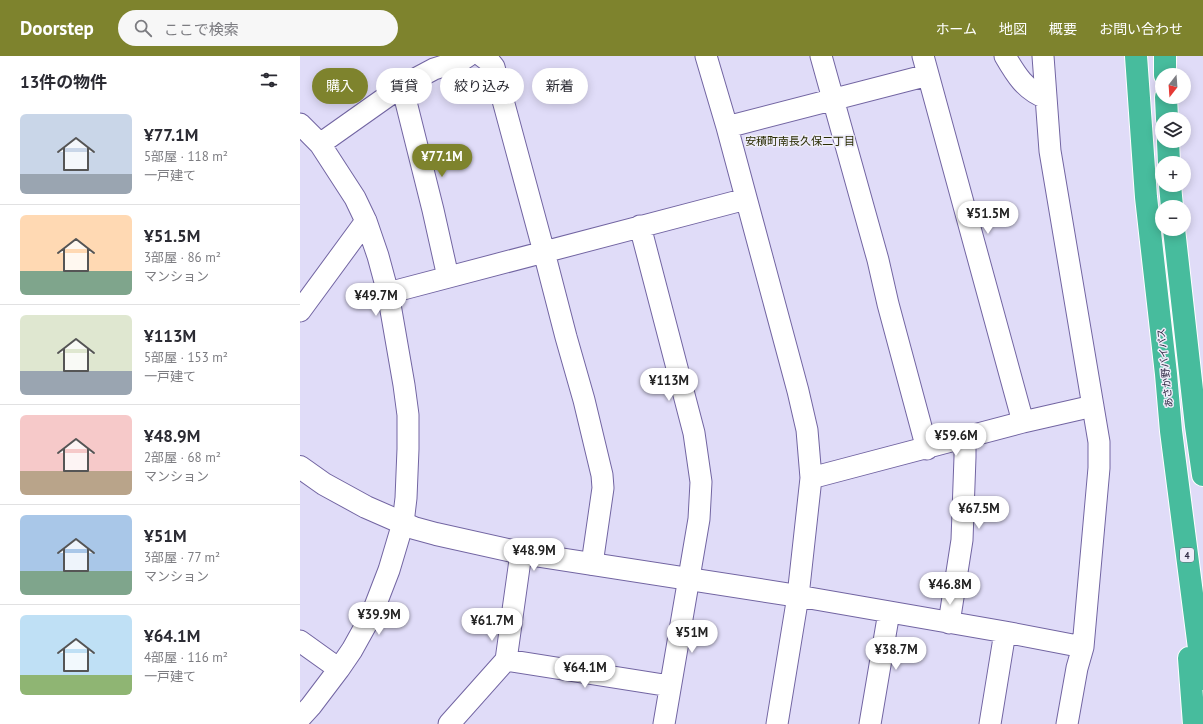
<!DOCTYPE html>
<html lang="ja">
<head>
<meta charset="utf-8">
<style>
	body { margin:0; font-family:"PT Sans","Noto Sans JP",sans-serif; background:#f7f7f7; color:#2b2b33; height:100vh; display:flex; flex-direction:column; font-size:15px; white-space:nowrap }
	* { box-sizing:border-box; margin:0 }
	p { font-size:13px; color:#7c7c81 }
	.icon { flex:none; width:22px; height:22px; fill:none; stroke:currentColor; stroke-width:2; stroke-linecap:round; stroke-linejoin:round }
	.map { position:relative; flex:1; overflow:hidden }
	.drawer { display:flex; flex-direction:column; background:#fff; width:300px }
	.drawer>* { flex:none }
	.top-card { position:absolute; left:12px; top:12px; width:380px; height:36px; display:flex; gap:8px }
	.needle { width:26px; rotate:197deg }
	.fabs { position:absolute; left:855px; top:12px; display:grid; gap:8px }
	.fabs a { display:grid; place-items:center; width:36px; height:36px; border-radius:50%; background:#fff; box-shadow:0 2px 10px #0003; font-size:20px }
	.price { position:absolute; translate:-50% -34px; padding:0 9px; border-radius:14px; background:#fff; color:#222; font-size:13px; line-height:26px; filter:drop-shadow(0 1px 2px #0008) }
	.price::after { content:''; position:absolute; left:50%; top:24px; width:12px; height:9px; margin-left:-6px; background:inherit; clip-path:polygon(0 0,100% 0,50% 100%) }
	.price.on { background:#7e832d; color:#fff }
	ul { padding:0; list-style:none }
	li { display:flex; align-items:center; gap:12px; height:100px; padding:0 20px }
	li+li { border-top:1px solid #e1e1e2 }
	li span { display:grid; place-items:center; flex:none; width:112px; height:80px; border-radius:6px; color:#555 }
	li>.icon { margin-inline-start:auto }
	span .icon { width:48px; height:48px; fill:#fffc; stroke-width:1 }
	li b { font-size:17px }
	h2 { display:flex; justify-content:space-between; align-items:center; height:48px; padding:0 20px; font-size:17px }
	.chip { padding:0 14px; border-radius:18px; background:#fff; box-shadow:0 2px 10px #0003; font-size:14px; line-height:36px }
	.chip.on { background:#7e832d; color:#fff }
	header { display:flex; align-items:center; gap:24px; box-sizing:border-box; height:56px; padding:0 20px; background:#7e832d; color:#fff }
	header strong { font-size:19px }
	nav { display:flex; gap:22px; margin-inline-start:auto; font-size:14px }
	.search { width:280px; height:36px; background:#f7f7f7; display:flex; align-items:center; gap:10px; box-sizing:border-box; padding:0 14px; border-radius:22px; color:#7c7c81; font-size:15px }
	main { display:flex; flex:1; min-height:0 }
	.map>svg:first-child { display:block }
</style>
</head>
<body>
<header>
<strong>Doorstep</strong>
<div class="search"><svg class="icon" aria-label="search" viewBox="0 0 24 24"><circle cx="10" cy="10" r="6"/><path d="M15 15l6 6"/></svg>ここで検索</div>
<nav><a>ホーム</a><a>地図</a><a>概要</a><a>お問い合わせ</a></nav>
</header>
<main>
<section class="drawer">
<h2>13件の物件<svg class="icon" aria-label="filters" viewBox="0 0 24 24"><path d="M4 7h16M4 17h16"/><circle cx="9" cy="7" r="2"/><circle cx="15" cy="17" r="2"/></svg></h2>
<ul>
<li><span style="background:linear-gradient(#c9d6e8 75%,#9aa5b1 0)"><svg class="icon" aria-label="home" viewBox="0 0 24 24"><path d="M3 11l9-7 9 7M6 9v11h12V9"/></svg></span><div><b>¥77.1M</b><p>5部屋 · 118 m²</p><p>一戸建て</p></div></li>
<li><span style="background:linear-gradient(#ffd9b3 70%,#7fa58c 0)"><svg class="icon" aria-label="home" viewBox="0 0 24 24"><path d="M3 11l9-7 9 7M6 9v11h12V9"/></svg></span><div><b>¥51.5M</b><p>3部屋 · 86 m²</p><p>マンション</p></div></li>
<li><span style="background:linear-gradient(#dfe7d0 70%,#9aa5b1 0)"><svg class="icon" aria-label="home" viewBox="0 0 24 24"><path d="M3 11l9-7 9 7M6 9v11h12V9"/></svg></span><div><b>¥113M</b><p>5部屋 · 153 m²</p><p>一戸建て</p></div></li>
<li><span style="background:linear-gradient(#f6c9c9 70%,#b9a48a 0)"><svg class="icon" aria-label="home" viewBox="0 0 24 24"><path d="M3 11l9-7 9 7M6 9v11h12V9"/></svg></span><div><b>¥48.9M</b><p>2部屋 · 68 m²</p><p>マンション</p></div></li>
<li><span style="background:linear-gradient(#a9c7e8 70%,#7fa58c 0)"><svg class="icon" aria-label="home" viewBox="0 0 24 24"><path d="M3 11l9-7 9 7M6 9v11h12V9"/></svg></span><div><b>¥51M</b><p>3部屋 · 77 m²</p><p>マンション</p></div></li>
<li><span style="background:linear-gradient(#bfe0f5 75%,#8fb573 0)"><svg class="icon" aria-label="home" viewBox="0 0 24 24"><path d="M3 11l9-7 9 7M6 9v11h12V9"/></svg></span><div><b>¥64.1M</b><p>4部屋 · 116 m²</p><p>一戸建て</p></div></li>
</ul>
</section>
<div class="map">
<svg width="903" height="668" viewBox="0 0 903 668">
	<rect width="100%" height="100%" fill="#e0dcf8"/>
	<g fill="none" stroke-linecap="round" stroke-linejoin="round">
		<g stroke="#7265a2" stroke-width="23">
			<path id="street" d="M182 0 190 6 194 11 244 196 266 281 284 344 302 419 303 432 292 508
				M406 0 427 71 498 335 507 374 511 422 498 540 477 668
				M521 0 578 204 588 248 627 393
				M623 0 723 366
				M705 0C716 19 725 34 746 42
				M743 0 750 95 799 386V412L783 591 777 612 767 668
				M102 30 133 154 148 221
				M0 68 20 88 55 142 66 165 78 200 88 237 104 329 108 359V393L106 442 103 467 89 514 72 558 52 594 39 613 11 650 0 662
				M427 71 628 19
				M20 88 102 30 134 13 162 4 168 0
				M340 170 394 377 401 426 399 463 364 668
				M88 237 446 143
				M0 255 66 165
				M511 422 723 366 793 350
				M498 540 705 576 783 591
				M649 567 662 484 665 401V392L662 382
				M0 585 39 613
				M206 604 370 630
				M149 668 206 604 221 497
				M570 668 589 556
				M690 668 705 576"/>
		</g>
		<g stroke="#7265a2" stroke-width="24">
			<path id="secondary" d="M0 411 24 428 66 451 114 472 136 478 221 497 498 540"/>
		</g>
		<g stroke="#fff" stroke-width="24">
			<path id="highway" d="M836 0 846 141 866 318 871 375 903 623
				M865 0V19
				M866 41 867 63
				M868 85 869 107
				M870 129 872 151
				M874 173 896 370 903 419
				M889 602 894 668"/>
		</g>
		<use href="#street" stroke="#fff" stroke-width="21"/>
		<use href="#secondary" stroke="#fff" stroke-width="22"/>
		<use href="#highway" stroke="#47bc9d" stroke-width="22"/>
	</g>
	<g text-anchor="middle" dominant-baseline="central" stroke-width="3" stroke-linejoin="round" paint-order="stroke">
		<rect fill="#eeecf9" stroke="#68647a" stroke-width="1" x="880" y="492" width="14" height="14" rx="3"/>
		<g font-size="9" font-weight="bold" fill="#2e2943">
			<text x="887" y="499">4</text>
		</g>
		<g font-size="10" fill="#2e2943" stroke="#eeecf9">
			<text transform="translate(865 312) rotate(-96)">あさか野バイパス</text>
		</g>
		<g font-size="11" fill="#2a2c03" stroke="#eeecf9">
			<text x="500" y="85">安積町南長久保二丁目</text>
		</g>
	</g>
</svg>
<div class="fabs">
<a><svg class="needle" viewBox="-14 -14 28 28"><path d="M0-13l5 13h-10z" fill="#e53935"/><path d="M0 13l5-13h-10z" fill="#7c7c81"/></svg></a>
<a><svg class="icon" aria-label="layers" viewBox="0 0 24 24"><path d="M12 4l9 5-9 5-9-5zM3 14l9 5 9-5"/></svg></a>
<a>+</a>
<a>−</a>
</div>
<b class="price on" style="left:142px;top:122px">¥77.1M</b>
<b class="price" style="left:688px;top:179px">¥51.5M</b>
<b class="price" style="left:76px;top:261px">¥49.7M</b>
<b class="price" style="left:369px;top:346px">¥113M</b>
<b class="price" style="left:656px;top:401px">¥59.6M</b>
<b class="price" style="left:679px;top:474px">¥67.5M</b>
<b class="price" style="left:234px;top:516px">¥48.9M</b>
<b class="price" style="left:650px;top:550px">¥46.8M</b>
<b class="price" style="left:79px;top:580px">¥39.9M</b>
<b class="price" style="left:192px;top:586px">¥61.7M</b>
<b class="price" style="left:392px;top:598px">¥51M</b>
<b class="price" style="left:596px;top:615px">¥38.7M</b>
<b class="price" style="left:285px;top:633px">¥64.1M</b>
<div class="top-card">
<a class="chip on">購入</a>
<a class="chip">賃貸</a>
<a class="chip">絞り込み</a>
<a class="chip">新着</a>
</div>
</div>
</main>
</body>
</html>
